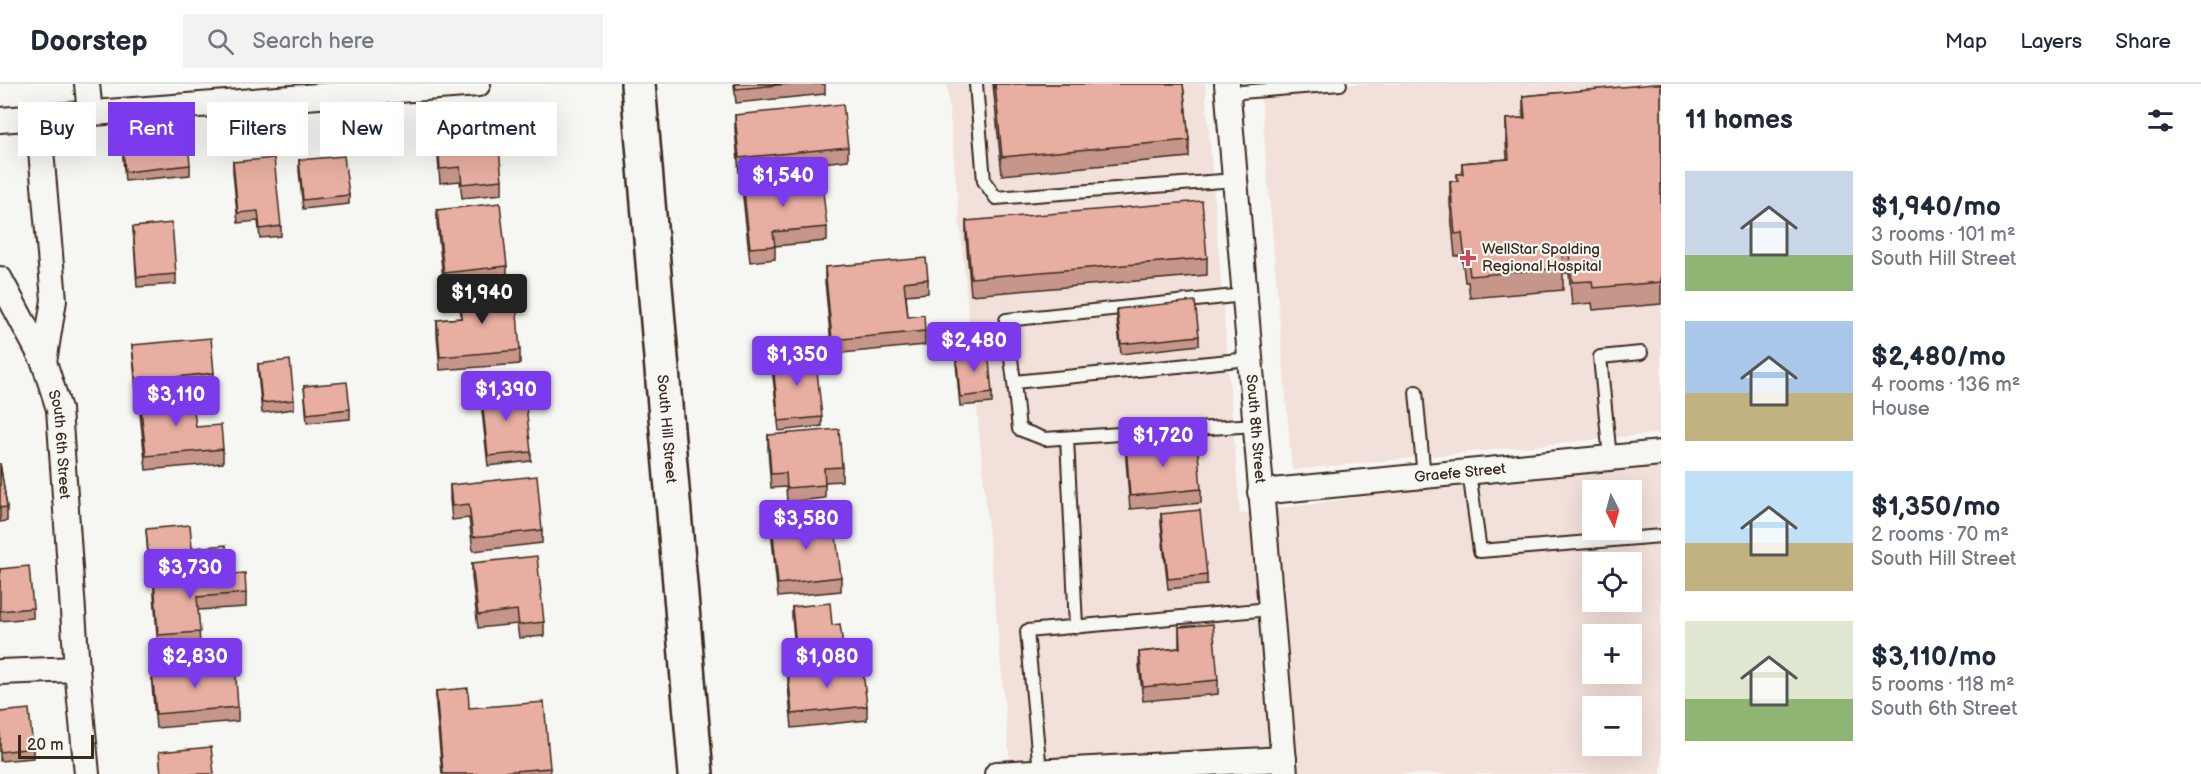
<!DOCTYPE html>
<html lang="en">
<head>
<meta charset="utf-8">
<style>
	body { margin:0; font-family:"Balsamiq Sans",sans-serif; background:#f2f2f3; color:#1f2937; height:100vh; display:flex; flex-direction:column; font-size:22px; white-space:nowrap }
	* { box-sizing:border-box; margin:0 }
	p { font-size:20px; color:#747a83 }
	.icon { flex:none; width:33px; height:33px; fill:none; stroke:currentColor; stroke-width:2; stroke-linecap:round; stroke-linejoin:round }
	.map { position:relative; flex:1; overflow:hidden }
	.sheet { display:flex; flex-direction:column; background:#fff; width:540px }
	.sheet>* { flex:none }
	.banner { position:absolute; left:18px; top:18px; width:570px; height:54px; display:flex; gap:12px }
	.needle { width:39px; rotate:174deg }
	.controls { position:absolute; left:1582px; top:396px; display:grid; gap:12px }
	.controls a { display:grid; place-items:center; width:60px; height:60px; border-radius:0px; background:#fff; box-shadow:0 6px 24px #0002; font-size:30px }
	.scale { position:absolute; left:18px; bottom:15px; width:76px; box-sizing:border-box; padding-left:6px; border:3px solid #3b2a1e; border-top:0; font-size:16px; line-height:21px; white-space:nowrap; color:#3b2a1e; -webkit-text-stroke:4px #f6f6f2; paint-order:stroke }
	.price { position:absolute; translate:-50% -51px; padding:0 14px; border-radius:6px; background:#7c3aed; color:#fff; font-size:20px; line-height:39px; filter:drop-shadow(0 2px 3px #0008) }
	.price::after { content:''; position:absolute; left:50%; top:36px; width:18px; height:14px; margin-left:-9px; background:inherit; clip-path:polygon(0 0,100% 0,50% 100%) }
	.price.active { background:#222; color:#fff }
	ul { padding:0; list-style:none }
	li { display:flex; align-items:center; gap:18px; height:150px; padding:0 24px }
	li span { display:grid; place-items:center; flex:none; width:168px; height:120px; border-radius:0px; color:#555 }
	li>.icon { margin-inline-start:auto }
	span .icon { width:72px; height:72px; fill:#fffc; stroke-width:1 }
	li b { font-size:26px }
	h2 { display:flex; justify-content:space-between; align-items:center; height:72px; padding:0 24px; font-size:26px }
	.tag { padding:0 21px; border-radius:0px; background:#fff; box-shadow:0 6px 24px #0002; font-size:21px; line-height:54px }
	.tag.active { background:#7c3aed; color:#fff }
	header { display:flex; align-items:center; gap:36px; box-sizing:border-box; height:84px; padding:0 30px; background:#fff; border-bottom:2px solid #e0e1e3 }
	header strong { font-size:28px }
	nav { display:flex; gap:33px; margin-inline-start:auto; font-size:21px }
	.search { width:420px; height:54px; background:#f2f2f3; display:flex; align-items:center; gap:15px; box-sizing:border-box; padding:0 21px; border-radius:0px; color:#747a83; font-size:22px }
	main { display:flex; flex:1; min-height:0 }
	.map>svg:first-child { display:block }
</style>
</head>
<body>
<header>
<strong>Doorstep</strong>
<div class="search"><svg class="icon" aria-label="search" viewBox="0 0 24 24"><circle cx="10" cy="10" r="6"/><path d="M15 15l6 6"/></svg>Search here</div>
<nav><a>Map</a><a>Layers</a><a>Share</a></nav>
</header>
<main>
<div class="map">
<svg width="1661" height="690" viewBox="0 0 1661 690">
	<rect width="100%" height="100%" fill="#f6f6f2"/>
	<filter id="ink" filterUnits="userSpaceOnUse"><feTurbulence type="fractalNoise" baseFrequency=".0167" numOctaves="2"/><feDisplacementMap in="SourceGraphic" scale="12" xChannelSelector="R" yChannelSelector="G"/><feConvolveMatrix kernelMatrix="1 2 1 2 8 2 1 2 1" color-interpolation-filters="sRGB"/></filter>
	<g filter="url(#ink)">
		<path fill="#f2e0da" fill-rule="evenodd" d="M947 0H1205L1240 430 1462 399 1661 380V690H1011ZM1593 406H1632V446H1593ZM1593 478H1632V518H1593ZM1593 550H1632V590H1593ZM1593 622H1632V662H1593Z
			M1260 0H1661V349L1292 386Z"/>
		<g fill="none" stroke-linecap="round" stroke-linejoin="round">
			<g stroke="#3b2a1e" stroke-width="16">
				<path id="service" d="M976 0 984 97 996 114 1235 96
					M1228 9 1340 0
					M1244 211 1006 236 1014 298 1250 275
					M1014 298 1019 345 1045 355 1255 341
					M1416 308 1424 393
					M1067 354 1076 542
					M1610 374 1600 273 1641 269
					M1469 388 1480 467 1661 452
					M1040 688 1027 547 1270 525"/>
			</g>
			<g stroke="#3b2a1e" stroke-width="28">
				<g id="minor">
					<path d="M87 0 90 29"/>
					<path id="s1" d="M1227 0 1285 690"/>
					<path id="s2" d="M38 32 54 216 44 278 59 325 77 585 87 690"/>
					<path d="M0 36 478 0"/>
					<path d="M0 195 44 278"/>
					<path id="s3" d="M1260 408 1661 369"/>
					<path d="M0 588 77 585"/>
					<path d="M997 690 1284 675"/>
				</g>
			</g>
			<g stroke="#3b2a1e" stroke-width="38">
				<g id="primary">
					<path id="s4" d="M638 0 696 690"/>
				</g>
			</g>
			<use href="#service" stroke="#f6f6f2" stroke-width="12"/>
			<use href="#minor" stroke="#f6f6f2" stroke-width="24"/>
			<use href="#primary" stroke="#f6f6f2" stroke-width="33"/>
		</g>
		<path fill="#c7968a" stroke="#3b2a1e" stroke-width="1.5" d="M734 0H825V10L736 19Z
			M993 0H1183L1189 56V73L1002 91Z
			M1661 0V220L1593 226 1592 219 1572 221 1569 189H1563V206L1470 214 1468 198H1465L1462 172H1455L1450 120V97H1457V90H1462V79L1507 75 1506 58V35L1523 34V12Z
			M735 31 848 63V76L739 88 735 45Z
			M458 38 502 96V110L462 114 460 97 440 99 438 73V59L458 57Z
			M122 53 190 81V91L125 97 122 63Z
			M299 76 349 111V120L303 125 299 86Z
			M233 78 281 142V152L260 154 258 137 238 139 233 88Z
			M743 99 827 143V157L775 162V175L750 178 743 113Z
			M437 126 507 182V196L444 203 437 139Z
			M966 137 1207 174V191L971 211 966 154Z
			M133 143 176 190V200L137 203Z
			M825 183 928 195V209L906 211 908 233 925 247V261L832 270 825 197Z
			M460 210 520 266V280L440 286 437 250V236L461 234Z
			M1117 225 1199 252V261L1121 270 1117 235Z
			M132 261 214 289V299L136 306Z
			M956 269 992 309V319L960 322 956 279Z
			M772 273 822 333V342L779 347 772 283Z
			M258 280 294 316V325L262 329 258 289Z
			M304 302 350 325V335L307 339Z
			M481 307 531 368V377L488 382 481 317Z
			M140 315 196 343 223 365V379L146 386 140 329Z
			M768 351 842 383V397L825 398V414L787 418 786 403 771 404 768 365Z
			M1126 362 1201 405V419L1130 425 1126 376Z
			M0 379 7 423V437L0 438Z
			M450 401 542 446V459L473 467 469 434 452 436 450 415Z
			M1161 430 1207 491V501L1168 505 1161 440Z
			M772 441 841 493V507L778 513 772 455Z
			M146 445 192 464 227 482V490L246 509V523L198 526 200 562 158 565 154 510V498H150Z
			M472 479 544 538V552L519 554 517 540 478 544 472 493Z
			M0 485 33 524V534L0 537Z
			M792 523 832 541 844 569V579L797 583 792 533Z
			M1179 543 1218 596V610L1143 617 1139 581V568L1179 564Z
			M152 587 238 623V637L156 644 152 601Z
			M788 587 867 622V636L792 644 788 601Z
			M436 607 469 624 550 684V690H442L436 621Z
			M0 628 33 664V674L0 677Z"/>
		<path fill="#e7aea1" stroke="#3b2a1e" stroke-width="1.5" d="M735 0H788L736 5Z
			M995 0H1183L1189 56 1002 73Z
			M1654 0H1661V198L1593 204 1592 197 1572 198 1569 167H1562L1563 184 1470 192 1468 175 1465 176 1462 149 1455 150 1450 97H1458L1457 90H1463L1462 79 1509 75 1506 35 1525 34 1523 12Z
			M843 20 848 63 739 74 735 31Z
			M496 34 502 96 462 100 460 83 440 85 438 59 460 57 458 38Z
			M187 46 190 81 125 88 122 53Z
			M344 72 349 111 303 116 299 76Z
			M274 74 281 142 260 145 258 127 238 129 233 78Z
			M821 91 827 143 773 148 775 162 750 164 743 99Z
			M1202 117 1207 174 971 194 966 137Z
			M500 119 507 182 444 189 437 126Z
			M172 139 176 190 137 193 133 143Z
			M926 174 928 195 904 198 908 233 924 231 925 247 832 256 825 183Z
			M515 205 520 266 440 273 437 236 462 234 460 210Z
			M1195 217 1199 252 1121 260 1117 225Z
			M211 254 214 289 136 297 132 261Z
			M988 266 992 309 960 313 956 269Z
			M815 269 822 333 779 337 772 273Z
			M290 276 294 316 262 319 258 280Z
			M347 298 350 325 307 330 304 302Z
			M524 303 531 368 488 372 481 307Z
			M192 310 196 343 221 341 223 365 146 372 140 315Z
			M839 345 842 383 824 384 825 401 787 404 786 389 771 390 768 351Z
			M1197 356 1201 405 1130 412 1126 362Z
			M0 379 7 423 0 424Z
			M537 392 542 446 473 453 469 420 452 422 450 401Z
			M1200 426 1207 491 1168 495 1161 430Z
			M834 435 841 493 778 500 772 441Z
			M190 441 192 464 226 461 227 482 150 489 146 445Z
			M537 472 544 538 519 541 517 526 478 531 472 479Z
			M29 482 33 524 0 527V485Z
			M245 489 246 509 197 513 200 548 158 551 154 496Z
			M830 519 832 541 840 540 844 569 797 574 792 523Z
			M1213 540 1218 596 1143 603 1139 568 1180 564 1179 543Z
			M862 579 867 622 792 630 788 587Z
			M235 580 238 623 156 630 152 587Z
			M468 604 469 624 544 618 550 684 478 690H443L436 607Z
			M29 625 33 664 0 668V628Z
			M211 663 214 690H161L159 668Z"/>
	</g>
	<path fill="#d1495b" stroke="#f6f6f2" stroke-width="2" d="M1465 165h6v6h6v6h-6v6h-6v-6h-6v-6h6z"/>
	<g text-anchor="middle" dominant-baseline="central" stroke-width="4.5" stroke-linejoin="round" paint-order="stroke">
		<g font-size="15" fill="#3b2a1e" stroke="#f6f6f2" text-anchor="start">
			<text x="1482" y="165">WellStar Spalding<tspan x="1482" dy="17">Regional Hospital</tspan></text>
		</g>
		<g font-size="15" fill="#3b2a1e" stroke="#f6f6f2">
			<text stroke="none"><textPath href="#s4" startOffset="346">South Hill Street</textPath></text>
			<text stroke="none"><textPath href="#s1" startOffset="346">South 8th Street</textPath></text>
			<text stroke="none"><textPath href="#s2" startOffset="332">South 6th Street</textPath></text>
			<text stroke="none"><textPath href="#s3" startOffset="201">Graefe Street</textPath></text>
		</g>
	</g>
</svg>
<div class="controls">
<a><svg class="needle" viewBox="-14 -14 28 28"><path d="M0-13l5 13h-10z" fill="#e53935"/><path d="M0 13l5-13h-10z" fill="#747a83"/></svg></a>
<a><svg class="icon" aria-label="locate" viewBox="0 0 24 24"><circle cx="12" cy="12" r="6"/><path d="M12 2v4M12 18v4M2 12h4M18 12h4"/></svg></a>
<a>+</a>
<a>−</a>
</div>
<div class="scale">20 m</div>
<b class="price" style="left:783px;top:124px">$1,540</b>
<b class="price active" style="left:482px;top:241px">$1,940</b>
<b class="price" style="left:974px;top:289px">$2,480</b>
<b class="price" style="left:797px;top:303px">$1,350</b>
<b class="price" style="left:506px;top:338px">$1,390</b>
<b class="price" style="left:176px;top:343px">$3,110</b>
<b class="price" style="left:1163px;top:384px">$1,720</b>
<b class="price" style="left:806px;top:467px">$3,580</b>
<b class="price" style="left:190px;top:516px">$3,730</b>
<b class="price" style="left:195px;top:605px">$2,830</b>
<b class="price" style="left:827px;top:605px">$1,080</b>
<div class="banner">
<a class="tag">Buy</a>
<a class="tag active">Rent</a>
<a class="tag">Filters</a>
<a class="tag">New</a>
<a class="tag">Apartment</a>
</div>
</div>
<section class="sheet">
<h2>11 homes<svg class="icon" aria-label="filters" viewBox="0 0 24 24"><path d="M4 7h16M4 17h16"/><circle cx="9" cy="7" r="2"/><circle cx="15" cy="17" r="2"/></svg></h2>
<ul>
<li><span style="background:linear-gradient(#c9d6e8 70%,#8fb573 0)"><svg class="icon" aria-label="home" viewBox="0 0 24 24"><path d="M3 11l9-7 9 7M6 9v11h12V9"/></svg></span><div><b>$1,940/mo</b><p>3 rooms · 101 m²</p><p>South Hill Street</p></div></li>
<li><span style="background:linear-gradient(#a9c7e8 60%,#c2b280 0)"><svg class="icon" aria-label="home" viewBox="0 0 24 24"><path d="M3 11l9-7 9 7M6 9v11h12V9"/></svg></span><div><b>$2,480/mo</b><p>4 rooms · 136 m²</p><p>House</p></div></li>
<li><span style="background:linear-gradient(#bfe0f5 60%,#c2b280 0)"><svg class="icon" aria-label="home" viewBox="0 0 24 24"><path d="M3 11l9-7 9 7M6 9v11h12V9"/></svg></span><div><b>$1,350/mo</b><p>2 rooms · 70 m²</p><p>South Hill Street</p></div></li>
<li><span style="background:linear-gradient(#dfe7d0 65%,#8fb573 0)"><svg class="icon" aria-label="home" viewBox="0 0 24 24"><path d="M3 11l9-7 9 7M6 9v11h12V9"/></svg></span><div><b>$3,110/mo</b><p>5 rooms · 118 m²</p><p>South 6th Street</p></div></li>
</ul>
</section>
</main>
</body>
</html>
